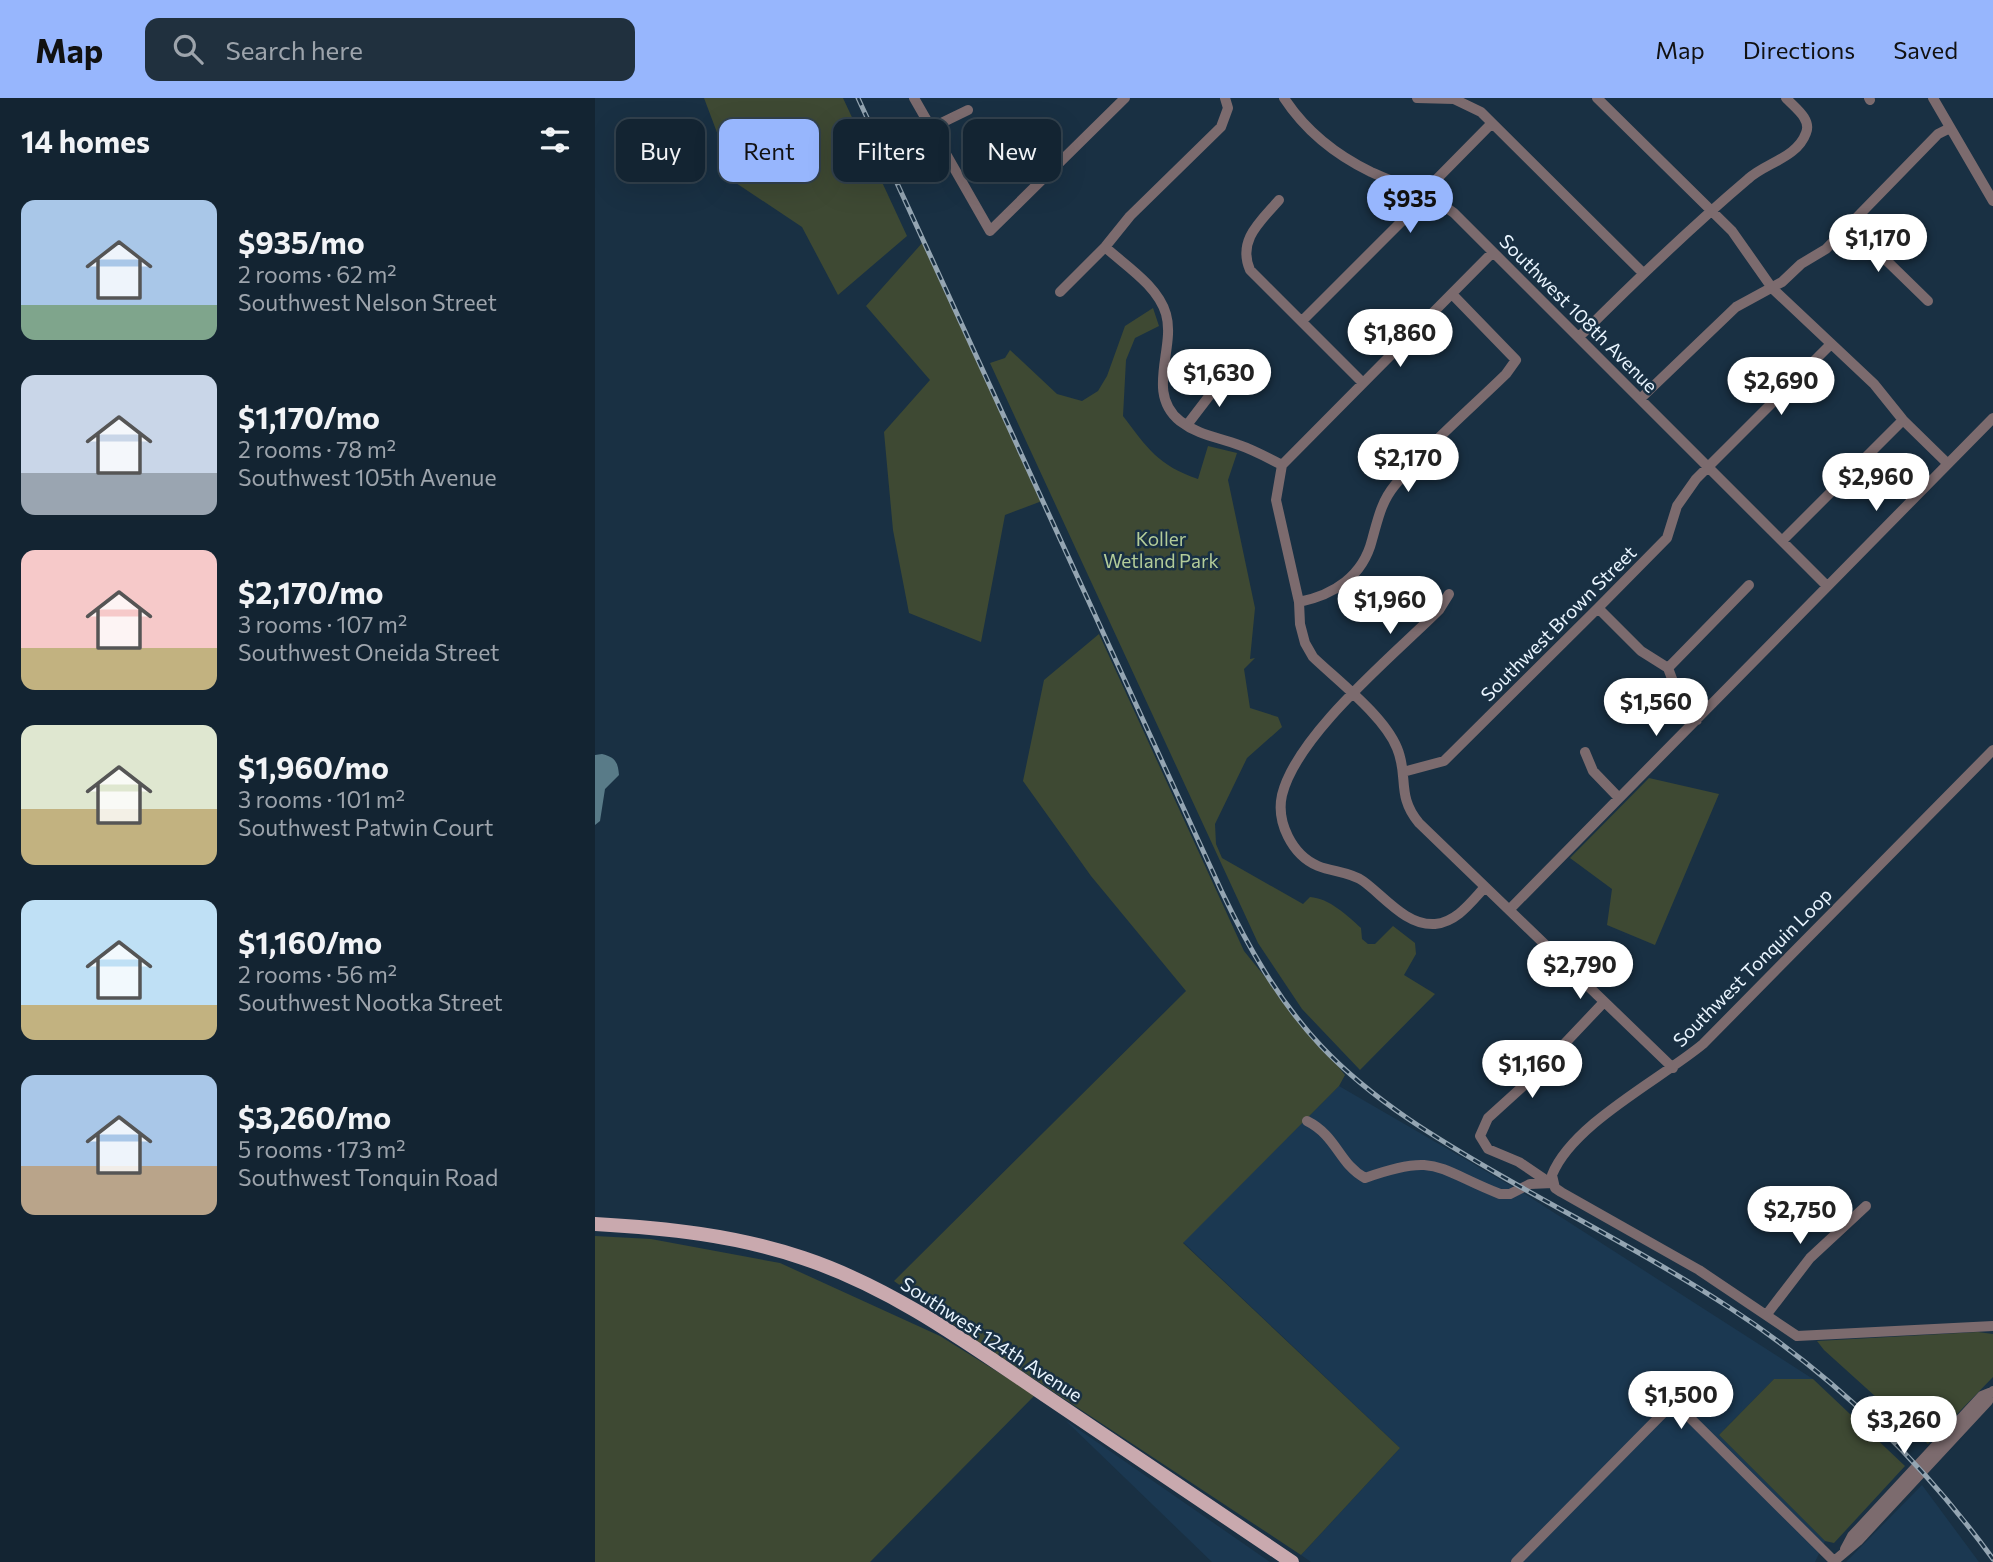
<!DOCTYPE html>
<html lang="en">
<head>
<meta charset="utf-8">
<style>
	body { margin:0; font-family:Commissioner,sans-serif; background:#20303e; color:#f1f3f6; height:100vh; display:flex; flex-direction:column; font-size:26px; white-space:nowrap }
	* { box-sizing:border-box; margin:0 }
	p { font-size:23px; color:#9da4ac }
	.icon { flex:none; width:38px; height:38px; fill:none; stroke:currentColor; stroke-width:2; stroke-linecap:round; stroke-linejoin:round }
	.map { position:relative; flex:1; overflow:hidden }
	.sheet { display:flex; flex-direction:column; background:#132432; width:595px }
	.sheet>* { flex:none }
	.top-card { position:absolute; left:21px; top:21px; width:665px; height:63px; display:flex; gap:14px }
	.price { position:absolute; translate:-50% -60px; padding:0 16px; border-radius:24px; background:#fff; color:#222; font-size:23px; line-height:46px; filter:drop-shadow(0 2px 4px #0008) }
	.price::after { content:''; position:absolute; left:50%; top:42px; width:21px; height:16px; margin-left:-10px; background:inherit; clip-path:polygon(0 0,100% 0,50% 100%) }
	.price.selected { background:#97b6fd; color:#111 }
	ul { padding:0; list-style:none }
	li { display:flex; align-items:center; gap:21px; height:175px; padding:0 21px }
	li span { display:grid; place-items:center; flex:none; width:196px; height:140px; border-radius:14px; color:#555 }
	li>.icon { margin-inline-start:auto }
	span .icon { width:84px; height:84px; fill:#fffc; stroke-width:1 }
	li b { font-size:30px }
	h2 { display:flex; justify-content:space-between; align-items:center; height:84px; padding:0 21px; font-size:30px }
	.chip { padding:0 24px; border-radius:14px; background:#132432; box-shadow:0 7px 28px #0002,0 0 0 2px #32414d; font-size:24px; line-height:63px }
	.chip.selected { background:#97b6fd; color:#111 }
	header { display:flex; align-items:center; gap:42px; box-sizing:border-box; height:98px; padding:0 35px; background:#97b6fd; color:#111 }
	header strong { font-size:33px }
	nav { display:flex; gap:38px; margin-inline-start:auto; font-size:24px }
	.search { width:490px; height:63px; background:#20303e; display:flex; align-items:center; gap:18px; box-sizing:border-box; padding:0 24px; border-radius:14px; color:#9da4ac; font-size:26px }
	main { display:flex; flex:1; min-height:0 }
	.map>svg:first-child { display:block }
</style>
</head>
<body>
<header>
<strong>Map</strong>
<div class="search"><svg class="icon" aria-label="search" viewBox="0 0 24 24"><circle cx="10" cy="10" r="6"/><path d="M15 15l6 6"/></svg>Search here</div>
<nav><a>Map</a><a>Directions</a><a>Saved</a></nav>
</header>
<main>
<section class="sheet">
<h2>14 homes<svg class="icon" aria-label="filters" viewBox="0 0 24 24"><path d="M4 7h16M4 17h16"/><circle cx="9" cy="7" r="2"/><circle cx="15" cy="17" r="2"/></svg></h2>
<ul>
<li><span style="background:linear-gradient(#a9c7e8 75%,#7fa58c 0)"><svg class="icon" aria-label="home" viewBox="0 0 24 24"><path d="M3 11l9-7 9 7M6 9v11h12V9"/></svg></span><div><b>$935/mo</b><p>2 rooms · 62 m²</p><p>Southwest Nelson Street</p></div></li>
<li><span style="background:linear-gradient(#c9d6e8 70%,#9aa5b1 0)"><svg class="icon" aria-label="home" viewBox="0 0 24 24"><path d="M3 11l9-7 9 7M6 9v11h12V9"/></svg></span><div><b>$1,170/mo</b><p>2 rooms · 78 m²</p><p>Southwest 105th Avenue</p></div></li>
<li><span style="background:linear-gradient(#f6c9c9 70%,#c2b280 0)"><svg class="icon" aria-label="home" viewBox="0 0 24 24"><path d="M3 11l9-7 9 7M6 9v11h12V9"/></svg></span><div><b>$2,170/mo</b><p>3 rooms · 107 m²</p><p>Southwest Oneida Street</p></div></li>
<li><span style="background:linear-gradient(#dfe7d0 60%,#c2b280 0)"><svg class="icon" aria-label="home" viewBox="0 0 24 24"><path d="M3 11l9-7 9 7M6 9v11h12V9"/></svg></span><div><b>$1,960/mo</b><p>3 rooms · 101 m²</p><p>Southwest Patwin Court</p></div></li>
<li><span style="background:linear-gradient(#bfe0f5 75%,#c2b280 0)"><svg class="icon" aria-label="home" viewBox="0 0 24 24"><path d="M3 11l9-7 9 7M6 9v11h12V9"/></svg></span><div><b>$1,160/mo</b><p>2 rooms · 56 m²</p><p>Southwest Nootka Street</p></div></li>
<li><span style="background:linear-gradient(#a9c7e8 65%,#b9a48a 0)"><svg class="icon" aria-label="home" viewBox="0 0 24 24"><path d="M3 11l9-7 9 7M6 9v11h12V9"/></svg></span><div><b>$3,260/mo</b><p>5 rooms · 173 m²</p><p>Southwest Tonquin Road</p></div></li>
</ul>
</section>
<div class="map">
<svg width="1398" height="1464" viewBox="0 0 1398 1464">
	<rect width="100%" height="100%" fill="#193043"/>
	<path fill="#1b3851" d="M744 988 930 1096 1218 1281H1179L1124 1337 1230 1443 1220 1464H716L706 1457 805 1350 588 1144Z
		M470 1322 675 1464H617Z
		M1327 1387 1384 1464H1251Z"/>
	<path fill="#3e4933" d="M109 0H248L312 138 243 197 207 129 141 85Z
		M328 144 447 403 410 417 386 544 314 515 298 432 289 334 335 282 271 208Z
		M558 210 564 228 540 240 531 262 528 318C552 350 564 368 603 381L613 348 642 355 633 382 660 510 655 561 660 560 649 571 655 610 683 619 687 629 652 660 620 726 621 746 627 760 708 806 715 799C734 800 753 818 766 830L767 841 773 846H780L798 828 820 845 821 856 809 877 840 896 765 972 707 911 663 845 395 265 410 260 415 252 462 296 487 303 503 293 512 278 530 228Z
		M504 536 649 853 750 977 744 988 588 1145 805 1350 706 1457 377 1240 299 1183 591 893 496 778 428 683 449 582Z
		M1054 680 1124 696 1060 847 1012 827 1017 791 975 760Z
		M0 1138 56 1141 185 1165 345 1238 440 1297 275 1464H0Z
		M1383 1234 1398 1236V1279L1333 1346 1229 1252 1222 1243Z
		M1179 1281H1218L1310 1368 1239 1445 1230 1443 1124 1337Z"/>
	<path fill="#597b88" d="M7 656C20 659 23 664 24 677L10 691 5 723 0 727V657Z"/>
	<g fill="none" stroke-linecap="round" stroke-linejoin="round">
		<path stroke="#7c6b6e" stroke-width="10" d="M319 0 395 133 530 0
			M689 0C710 32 741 57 776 74 805 87 833 95 859 115L1231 487
			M822 0 859 1 886 14 1048 175
			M1002 0 1137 133 1177 190 1279 286 1308 322 1352 365
			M1274 0 1275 2
			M1338 0 1398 103
			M336 30 373 12
			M684 102C666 123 642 142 655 172L768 285
			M1255 127 1333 203
			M510 149C531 168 563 188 571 216 581 250 550 295 585 323 603 337 622 339 644 347 659 352 673 360 687 367
			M898 154 687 367 681 402 704 504 705 526 710 545 718 559C743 583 789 618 802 650 814 678 801 698 824 725L1078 970
			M465 194 510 149 535 118 626 29 633 10 630 0
			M707 223 812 118 828 95 897 25
			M984 239C1039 184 1094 131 1153 81 1170 65 1202 60 1211 35 1217 21 1199 9 1191 0
			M1045 301 1141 209 1187 184 1206 166 1231 151 1343 36 1355 30
			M592 327 631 276
			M1187 443 1308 322
			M854 496 844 512C799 557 702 636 687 697 681 724 697 757 723 768 738 774 755 774 768 783 789 798 811 828 840 826 862 824 876 804 890 789
			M704 504C739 497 768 478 777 442 783 421 786 404 800 387 833 347 874 312 911 276L921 262 857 196
			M1003 510 1046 553 1073 570 1086 605 1102 622
			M1073 570 1154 487
			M1398 652 1108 946C1066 981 977 1026 957 1077L960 1090 966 1094 1104 1172 1202 1238 1398 1228
			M990 654 998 673 1024 700
			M808 674 849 663 1003 510 1072 440 1082 408 1101 381 1236 246
			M914 812 1398 320
			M712 1023C742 1038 744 1066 770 1080 843 1054 841 1071 905 1096H915L935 1086 958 1085
			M952 1083 924 1064 893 1051 885 1038 893 1020 937 980 1009 904
			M1172 1216 1215 1160 1271 1108
			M1250 1451 1257 1438 1387 1298 1397 1294
			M921 1464 1079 1304 1239 1463
			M1238 1464 1263 1443 1393 1303 1398 1293"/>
		<path stroke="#c9a9ae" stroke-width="14" d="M0 1126C71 1130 140 1137 208 1160 298 1190 374 1246 451 1298 533 1354 615 1409 697 1464"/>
		<g stroke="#94a5b2" stroke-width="5">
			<path id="rail" d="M263 0 626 792C653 849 683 902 726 948 779 1004 844 1042 910 1080 985 1123 1063 1163 1135 1210 1238 1277 1326 1362 1398 1461"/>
		</g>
		<use href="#rail" stroke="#193043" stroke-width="2.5" stroke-dasharray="8" stroke-linecap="butt"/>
	</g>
	<g text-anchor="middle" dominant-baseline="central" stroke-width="5" stroke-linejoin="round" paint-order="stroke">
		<g font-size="19" fill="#e9f5ff" stroke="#193043">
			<text transform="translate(984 215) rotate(45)">Southwest 108th Avenue</text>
			<text transform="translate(963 525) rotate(-45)">Southwest Brown Street</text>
			<text transform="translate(1157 869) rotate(-45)">Southwest Tonquin Loop</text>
			<text transform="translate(397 1241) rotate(33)">Southwest 124th Avenue</text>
		</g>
		<g font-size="19" fill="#b3cc99" stroke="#193043">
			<text x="566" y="440">Koller<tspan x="566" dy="22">Wetland Park</tspan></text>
		</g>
	</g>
</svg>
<b class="price selected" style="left:815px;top:137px">$935</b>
<b class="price" style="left:1283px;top:176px">$1,170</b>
<b class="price" style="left:805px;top:271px">$1,860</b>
<b class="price" style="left:624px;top:311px">$1,630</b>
<b class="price" style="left:1186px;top:319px">$2,690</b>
<b class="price" style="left:813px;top:396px">$2,170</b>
<b class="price" style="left:1281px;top:415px">$2,960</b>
<b class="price" style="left:795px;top:538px">$1,960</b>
<b class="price" style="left:1061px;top:640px">$1,560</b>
<b class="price" style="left:985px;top:903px">$2,790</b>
<b class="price" style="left:937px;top:1002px">$1,160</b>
<b class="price" style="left:1205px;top:1148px">$2,750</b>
<b class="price" style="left:1086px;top:1333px">$1,500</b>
<b class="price" style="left:1309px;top:1358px">$3,260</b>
<div class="top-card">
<a class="chip">Buy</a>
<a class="chip selected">Rent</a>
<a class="chip">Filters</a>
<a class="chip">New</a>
</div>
</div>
</main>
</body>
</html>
